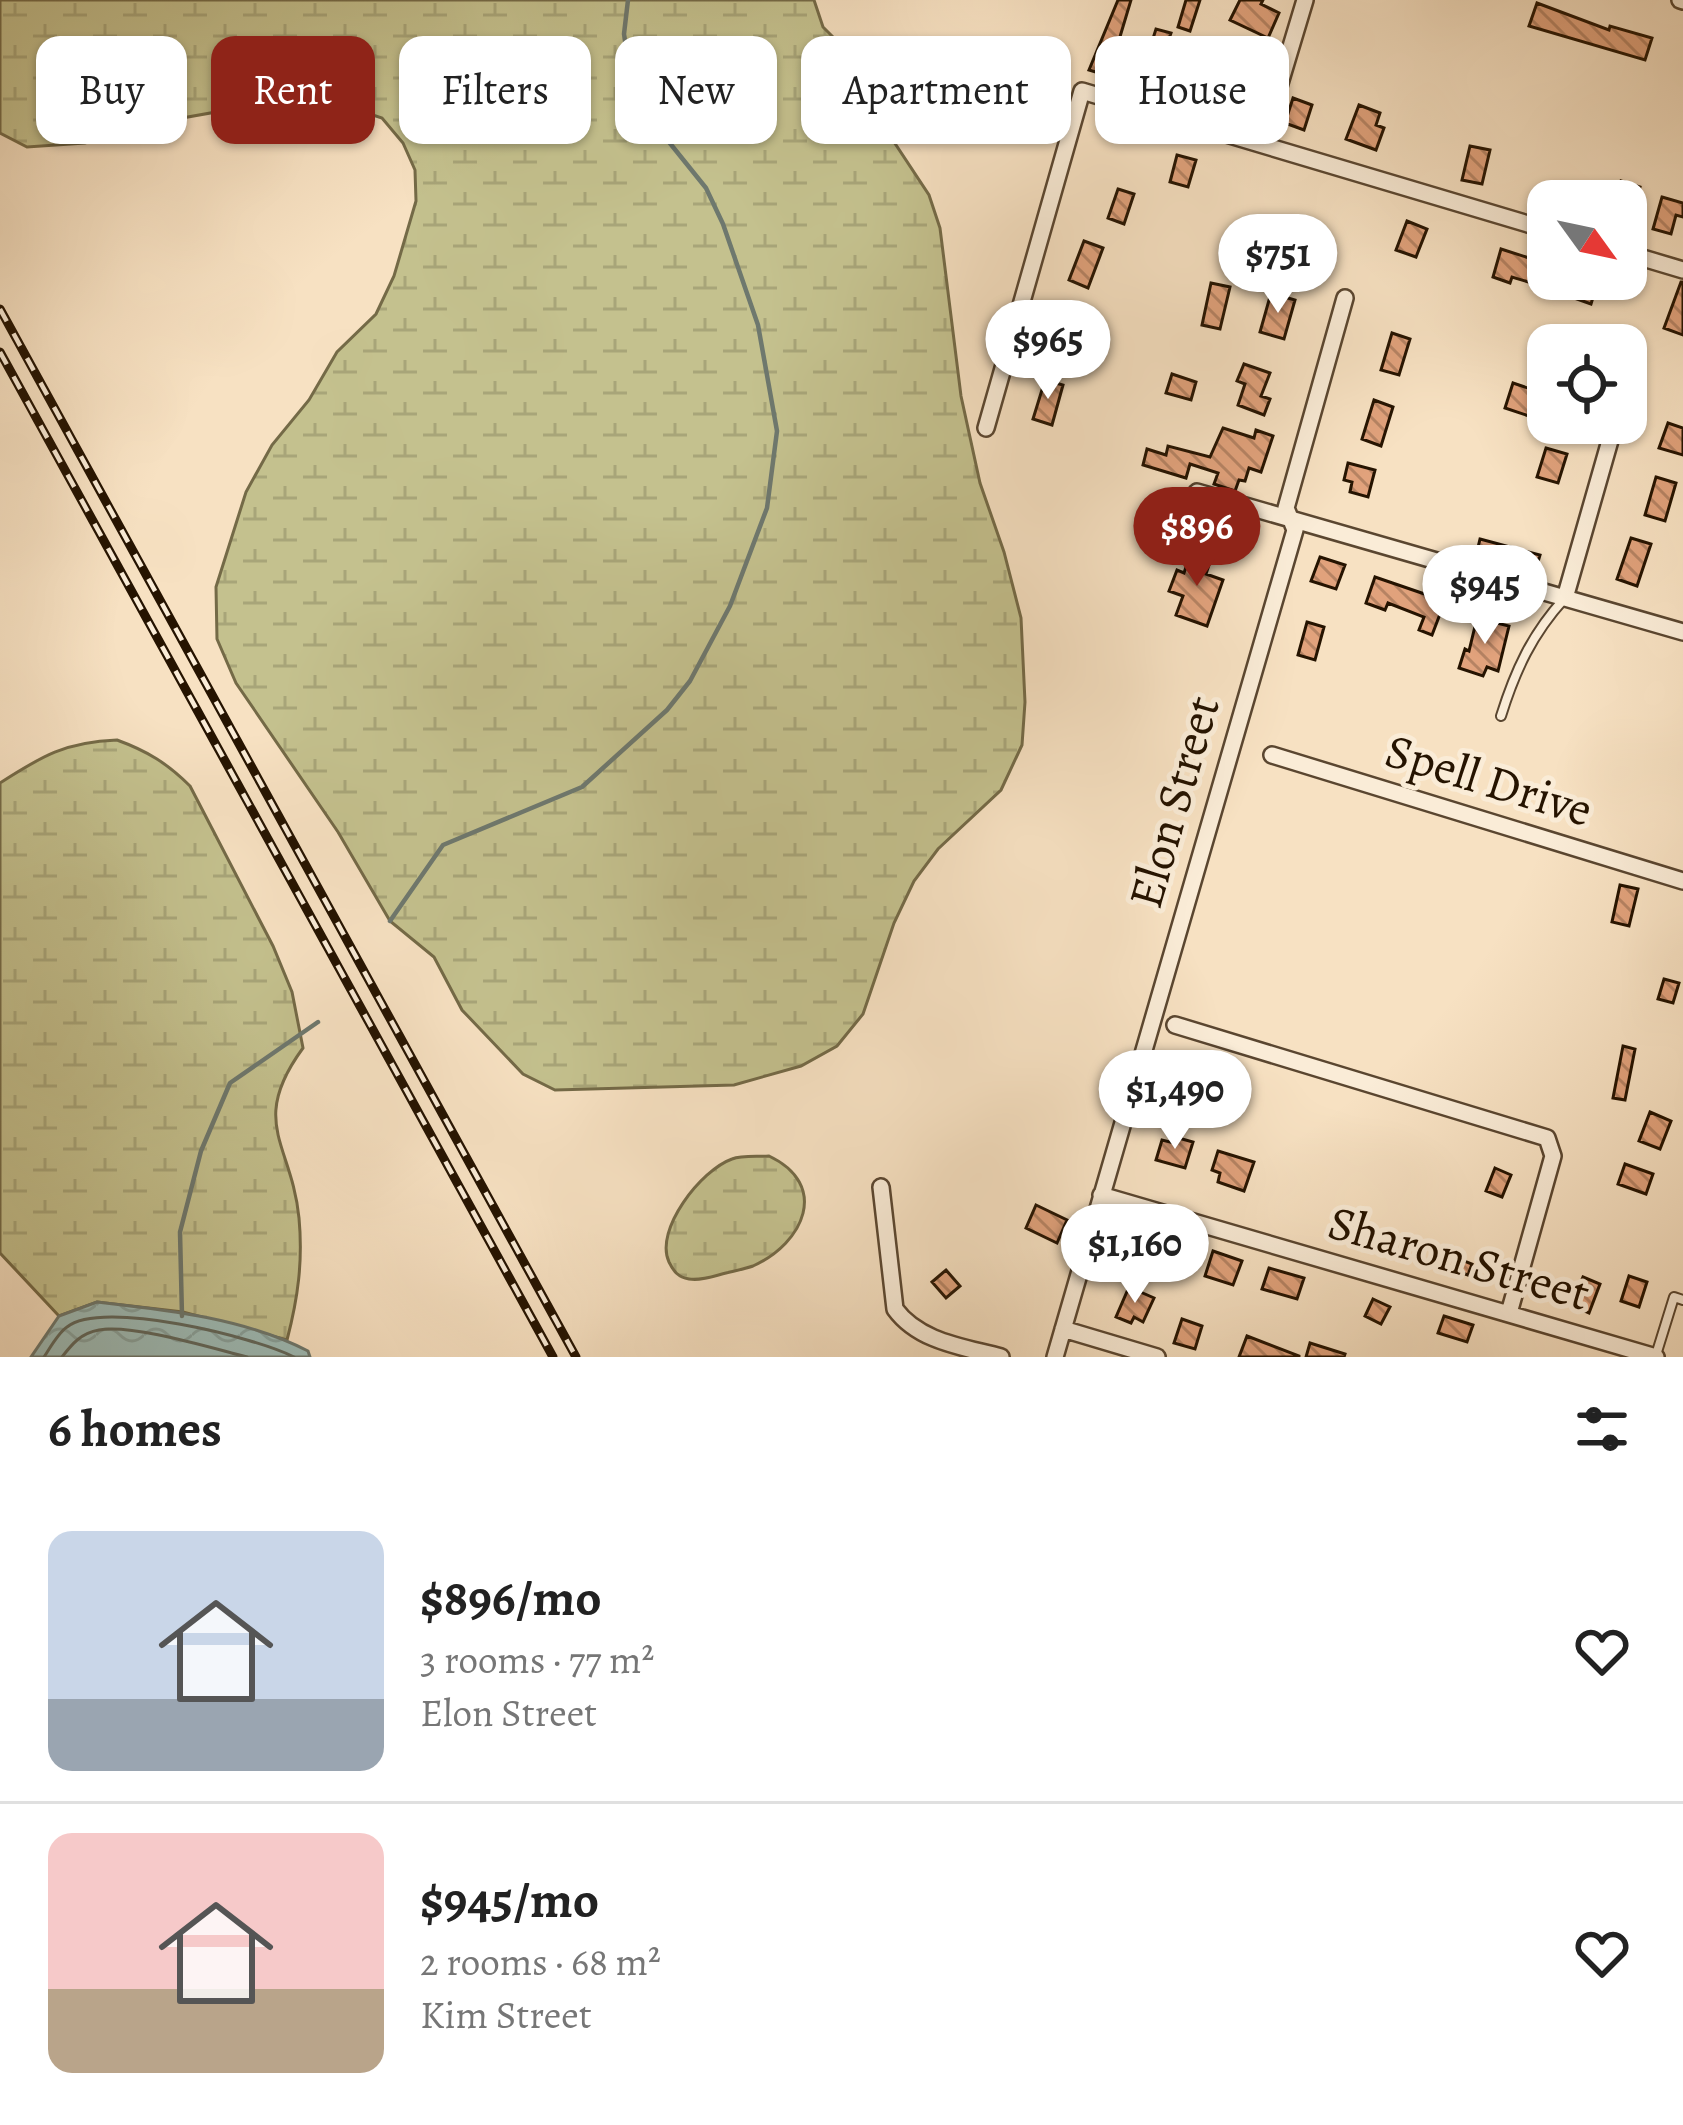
<!DOCTYPE html>
<html lang="en">
<head>
<meta charset="utf-8">
<style>
	body { margin:0; font-family:Alegreya,serif; background:#f2f2f2; color:#222; height:100vh; display:flex; flex-direction:column; font-size:45px; white-space:nowrap }
	* { box-sizing:border-box; margin:0 }
	p { font-size:39px; color:#767676 }
	.icon { flex:none; width:66px; height:66px; fill:none; stroke:currentColor; stroke-width:2; stroke-linecap:round; stroke-linejoin:round }
	.map { position:relative; height:1357px; overflow:hidden }
	.drawer { display:flex; flex-direction:column; background:#fff; flex:1 }
	.drawer>* { flex:none }
	.top-card { position:absolute; left:36px; top:36px; width:1611px; height:108px; display:flex; gap:24px }
	.needle { width:78px; rotate:123deg }
	.controls { position:absolute; left:1527px; top:180px; display:grid; gap:24px }
	.controls a { display:grid; place-items:center; width:120px; height:120px; border-radius:24px; background:#fff; box-shadow:0 3px 9px #0004; font-size:60px }
	.price { position:absolute; translate:-50% -102px; padding:0 27px; border-radius:42px; background:#fff; color:#222; font-size:39px; line-height:78px; filter:drop-shadow(0 3px 6px #0008) }
	.price::after { content:''; position:absolute; left:50%; top:72px; width:36px; height:27px; margin-left:-18px; background:inherit; clip-path:polygon(0 0,100% 0,50% 100%) }
	.price.current { background:#8f2418; color:#fff }
	ul { padding:0; list-style:none }
	li { display:flex; align-items:center; gap:36px; height:300px; padding:0 48px }
	li+li { border-top:3px solid #e0e0e0 }
	li span { display:grid; place-items:center; flex:none; width:336px; height:240px; border-radius:24px; color:#555 }
	li>.icon { margin-inline-start:auto }
	span .icon { width:144px; height:144px; fill:#fffc; stroke-width:1 }
	li b { font-size:51px }
	h2 { display:flex; justify-content:space-between; align-items:center; height:144px; padding:0 48px; font-size:51px }
	.tag { padding:0 42px; border-radius:24px; background:#fff; box-shadow:0 3px 9px #0004; font-size:42px; line-height:108px }
	.tag.current { background:#8f2418; color:#fff }
	.map>svg:first-child { display:block }
</style>
</head>
<body>
<div class="map">
<svg width="1683" height="1357" viewBox="0 0 1683 1357">
	<defs>
		<pattern id="wetland-marsh" width="20" height="14" patternUnits="userSpaceOnUse" patternTransform="scale(3)"><rect width="20" height="14" fill="#c4c18e"/><path d="M1 5h8M5 5V1M11 12h8M15 12V8" fill="none" stroke="#a8a579"/></pattern>
		<pattern id="water-waves" width="16" height="10" patternUnits="userSpaceOnUse" patternTransform="scale(3)"><rect width="16" height="10" fill="#9ebcb7"/><path d="M0 5q4-4 8 0t8 0" fill="none" stroke="#88a19c"/></pattern>
		<pattern id="building-back-hatch" width="6" height="6" patternUnits="userSpaceOnUse" patternTransform="scale(3)"><rect width="6" height="6" fill="#e1a27c"/><path d="M-1 5l2 2M0 0l6 6M5-1l2 2" fill="none" stroke="#b68363"/></pattern>
	</defs>
	<rect width="100%" height="100%" fill="#f7e1c2"/>
	<filter id="stains"><feTurbulence type="fractalNoise" baseFrequency=".00167" numOctaves="4"/><feColorMatrix values="0 0 0 0 .2 0 0 0 0 .09 0 0 0 0 .02 0 0 0 .5 -.17"/></filter>
	<radialGradient id="worn" r=".72"><stop offset=".6" stop-color="#630" stop-opacity="0"/><stop offset="1" stop-color="#630" stop-opacity=".3"/></radialGradient>
	<path fill="url(#wetland-marsh)" stroke="#746a47" stroke-width="3" d="M0 0H814L823 27 846 50 865 98 929 195 940 228 961 396 980 483 1004 552 1021 618 1025 702 1022 745 1001 790 938 849 914 881 894 923 863 1014 837 1046 801 1066 734 1085 555 1090 523 1074 462 1010 434 957 390 921 338 832 236 683 217 639 216 587 246 492 272 445 309 400 337 352 376 314 394 276 416 201 415 170 403 143 382 118 355 109 289 99 143 125 85 143 27 147 0 133Z
		M117 740C147 751 167 763 190 786L273 946 292 992 303 1048C248 1123 292 1144 299 1218 303 1261 298 1298 287 1340L183 1312 97 1302 59 1316 0 1253V783C42 756 65 742 117 740Z
		M769 1156C830 1185 804 1243 753 1266 745 1269 734 1271 726 1273 714 1276 701 1281 689 1279 678 1277 674 1272 669 1262 654 1230 701 1170 732 1159 742 1155 757 1157 769 1156Z"/>
	<path fill="url(#water-waves)" stroke="#6e786e" stroke-width="3" d="M97 1302C167 1310 244 1318 308 1351L310 1357H31L59 1316Z"/>
	<g fill="none" stroke-linecap="round" stroke-linejoin="round">
		<path stroke="#62685c" stroke-width="3" d="M44 1357C50 1348 58 1333 67 1327 102 1299 255 1337 294 1357
			M62 1357C72 1344 81 1333 99 1330 133 1324 211 1348 247 1357"/>
		<path stroke="#6e786e" stroke-width="4.5" d="M390 921 443 845 582 787 667 710 690 681 730 606 767 508 777 431 758 325 723 224 706 188 644 111 628 61 624 34 628 0
			M182 1316 180 1232 201 1151 230 1083 318 1022"/>
	</g>
	<path fill="url(#building-back-hatch)" stroke="#251300" stroke-width="3" d="M1118 0H1131L1119 40 1150 48 1156 29 1171 33 1159 67 1192 77 1186 97 1145 84 1144 90 1125 85 1126 81 1089 70Z
		M1186 0H1200L1190 31 1178 27Z
		M1240 0H1263L1261 4 1279 13 1268 38 1230 20Z
		M1537 3 1609 30 1610 26 1652 38 1645 60 1529 26Z
		M1226 76 1241 80 1232 114 1216 110Z
		M1293 98 1312 105 1304 130 1285 123Z
		M1359 105 1380 113 1376 125 1384 128 1376 150 1346 139Z
		M1470 146 1490 150 1482 184 1462 180Z
		M1177 155 1196 160 1188 187 1170 182Z
		M1621 181 1640 187 1636 201H1615Z
		M1562 182 1587 189 1584 201H1557Z
		M1118 189 1134 194 1124 224 1108 218Z
		M1662 197 1683 203V217L1676 215 1671 234 1653 229Z
		M1407 221 1427 229 1416 257 1396 250Z
		M1084 241 1103 248 1088 288 1069 280Z
		M1501 249 1548 264V288L1512 277 1510 283 1493 277Z
		M1584 279H1610L1604 297 1594 294 1591 304 1577 299Z
		M1681 282H1683V335L1664 328Z
		M1211 283 1230 287 1220 329 1202 325Z
		M1271 293 1295 300 1284 339 1260 332Z
		M1060 311 1084 319 1072 359 1052 353Z
		M1392 333 1410 339 1399 375 1381 370Z
		M1244 364 1270 373 1261 396 1270 399 1264 415 1238 405 1245 384 1237 381Z
		M1172 374 1196 382 1191 400 1166 393Z
		M1045 380 1063 385 1052 425 1033 419Z
		M1513 383 1548 395V418L1536 414 1535 418 1505 408Z
		M1374 400 1393 407 1381 446 1362 439Z
		M1668 423 1683 428V455L1659 448Z
		M1223 428 1254 438 1256 430 1273 436 1261 472 1249 468 1245 481 1239 480 1235 491 1214 484 1218 473 1190 464 1186 478 1143 465 1147 449 1166 455 1168 446 1210 457Z
		M1546 448 1567 454 1558 483 1537 477Z
		M1348 463 1375 470 1368 497 1350 492 1352 482 1344 480Z
		M1656 477 1676 483 1665 521 1645 515Z
		M1631 538 1651 544 1637 586 1617 579Z
		M1480 539 1540 555 1534 575 1475 560Z
		M1192 549 1212 556 1206 574 1223 580 1207 626 1176 615 1183 596 1169 591 1177 570 1184 573Z
		M1320 557 1345 565 1336 589 1311 581Z
		M1375 577 1445 601 1432 635 1419 630 1424 617 1388 603 1385 610 1366 603Z
		M1477 618 1509 626 1498 671 1487 667 1483 676 1459 668 1465 649 1469 651Z
		M1307 622 1324 627 1315 660 1298 655Z
		M1620 885 1638 889 1629 926 1612 922Z
		M1664 979 1679 983 1673 1003 1658 999Z
		M1623 1046 1635 1049 1625 1100 1613 1098Z
		M1178 1088 1201 1095 1195 1115 1172 1108Z
		M1650 1112 1671 1121 1660 1149 1639 1141Z
		M1175 1137 1193 1142 1185 1168 1156 1160 1162 1140 1174 1143Z
		M1218 1151 1254 1162 1244 1191 1218 1182 1220 1173 1212 1170Z
		M1625 1164 1653 1174 1646 1194 1618 1184Z
		M1495 1168 1511 1175 1502 1197 1486 1191Z
		M1036 1205 1067 1220 1057 1243 1026 1228Z
		M1123 1230 1151 1243 1140 1267 1112 1254Z
		M1213 1251 1242 1261 1233 1285 1205 1276Z
		M1449 1255 1472 1264 1468 1275 1445 1267Z
		M1269 1268 1304 1278 1297 1299 1262 1289Z
		M946 1270 960 1286 946 1298 932 1282Z
		M1629 1276 1647 1282 1639 1307 1621 1301Z
		M1583 1277 1600 1284 1589 1313 1571 1305Z
		M1129 1287 1154 1298 1143 1322 1134 1317 1131 1323 1116 1317Z
		M1373 1299 1390 1307 1381 1324 1365 1316Z
		M1444 1316 1473 1325 1467 1342 1438 1333Z
		M1182 1319 1202 1326 1195 1349 1174 1343Z
		M1247 1336 1299 1356V1357H1239Z
		M1310 1343 1345 1354 1344 1357H1306Z"/>
	<g fill="none" stroke-linecap="round" stroke-linejoin="round">
		<g stroke="#5a4630" stroke-width="12">
			<path id="lane" d="M1501 716C1515 671 1532 634 1564 599
				M1656 1355 1674 1297 1683 1300"/>
		</g>
		<g stroke="#5a4630" stroke-width="20">
			<path id="street" d="M1680 0 1683 1
				M1262 143 1305 0
				M1626 253 1683 270
				M1626 383 1627 381
				M986 428 1082 91 1548 230
				M1197 492 1683 632
				M1565 598 1615 423
				M1272 755 1683 881
				M1175 1025 1547 1138 1553 1156 1509 1313
				M881 1187 895 1309C919 1342 964 1347 1001 1357
				M1101 1195 1656 1357
				M1063 1329 1157 1357
				M1055 1357 1295 530 1286 508 1345 298"/>
		</g>
		<use href="#lane" stroke="#faecd7" stroke-width="8"/>
		<use href="#street" stroke="#faecd7" stroke-width="15"/>
		<g stroke="#251300" stroke-width="9">
			<path id="rail" d="M0 309 576 1357
				M0 352 553 1357"/>
		</g>
		<use href="#rail" stroke="#faecd7" stroke-width="4.5" stroke-dasharray="14" stroke-linecap="butt"/>
	</g>
	<g text-anchor="middle" dominant-baseline="central" stroke-width="10" stroke-linejoin="round" paint-order="stroke">
		<g font-size="48" fill="#251300" stroke="#faecd7">
			<text transform="translate(1489 780) rotate(17)">Spell Drive</text>
			<text transform="translate(1174 802) rotate(-74)">Elon Street</text>
			<text transform="translate(1459 1258) rotate(16)">Sharon Street</text>
		</g>
	</g>
	<rect width="100%" height="100%" filter="url(#stains)"/>
	<rect width="100%" height="100%" fill="url(#worn)"/>
</svg>
<div class="controls">
<a><svg class="needle" viewBox="-14 -14 28 28"><path d="M0-13l5 13h-10z" fill="#e53935"/><path d="M0 13l5-13h-10z" fill="#767676"/></svg></a>
<a><svg class="icon" aria-label="locate" viewBox="0 0 24 24"><circle cx="12" cy="12" r="6"/><path d="M12 2v4M12 18v4M2 12h4M18 12h4"/></svg></a>
</div>
<b class="price" style="left:1278px;top:316px">$751</b>
<b class="price" style="left:1048px;top:402px">$965</b>
<b class="price current" style="left:1197px;top:589px">$896</b>
<b class="price" style="left:1485px;top:647px">$945</b>
<b class="price" style="left:1175px;top:1152px">$1,490</b>
<b class="price" style="left:1135px;top:1306px">$1,160</b>
<div class="top-card">
<a class="tag">Buy</a>
<a class="tag current">Rent</a>
<a class="tag">Filters</a>
<a class="tag">New</a>
<a class="tag">Apartment</a>
<a class="tag">House</a>
</div>
</div>
<section class="drawer">
<h2>6 homes<svg class="icon" aria-label="filters" viewBox="0 0 24 24"><path d="M4 7h16M4 17h16"/><circle cx="9" cy="7" r="2"/><circle cx="15" cy="17" r="2"/></svg></h2>
<ul>
<li><span style="background:linear-gradient(#c9d6e8 70%,#9aa5b1 0)"><svg class="icon" aria-label="home" viewBox="0 0 24 24"><path d="M3 11l9-7 9 7M6 9v11h12V9"/></svg></span><div><b>$896/mo</b><p>3 rooms · 77 m²</p><p>Elon Street</p></div><svg class="icon" aria-label="heart" viewBox="0 0 24 24"><path d="M12 20l-8-8c-3-5 5-10 8-4 3-6 11-1 8 4z"/></svg></li>
<li><span style="background:linear-gradient(#f6c9c9 65%,#b9a48a 0)"><svg class="icon" aria-label="home" viewBox="0 0 24 24"><path d="M3 11l9-7 9 7M6 9v11h12V9"/></svg></span><div><b>$945/mo</b><p>2 rooms · 68 m²</p><p>Kim Street</p></div><svg class="icon" aria-label="heart" viewBox="0 0 24 24"><path d="M12 20l-8-8c-3-5 5-10 8-4 3-6 11-1 8 4z"/></svg></li>
</ul>
</section>
</body>
</html>
